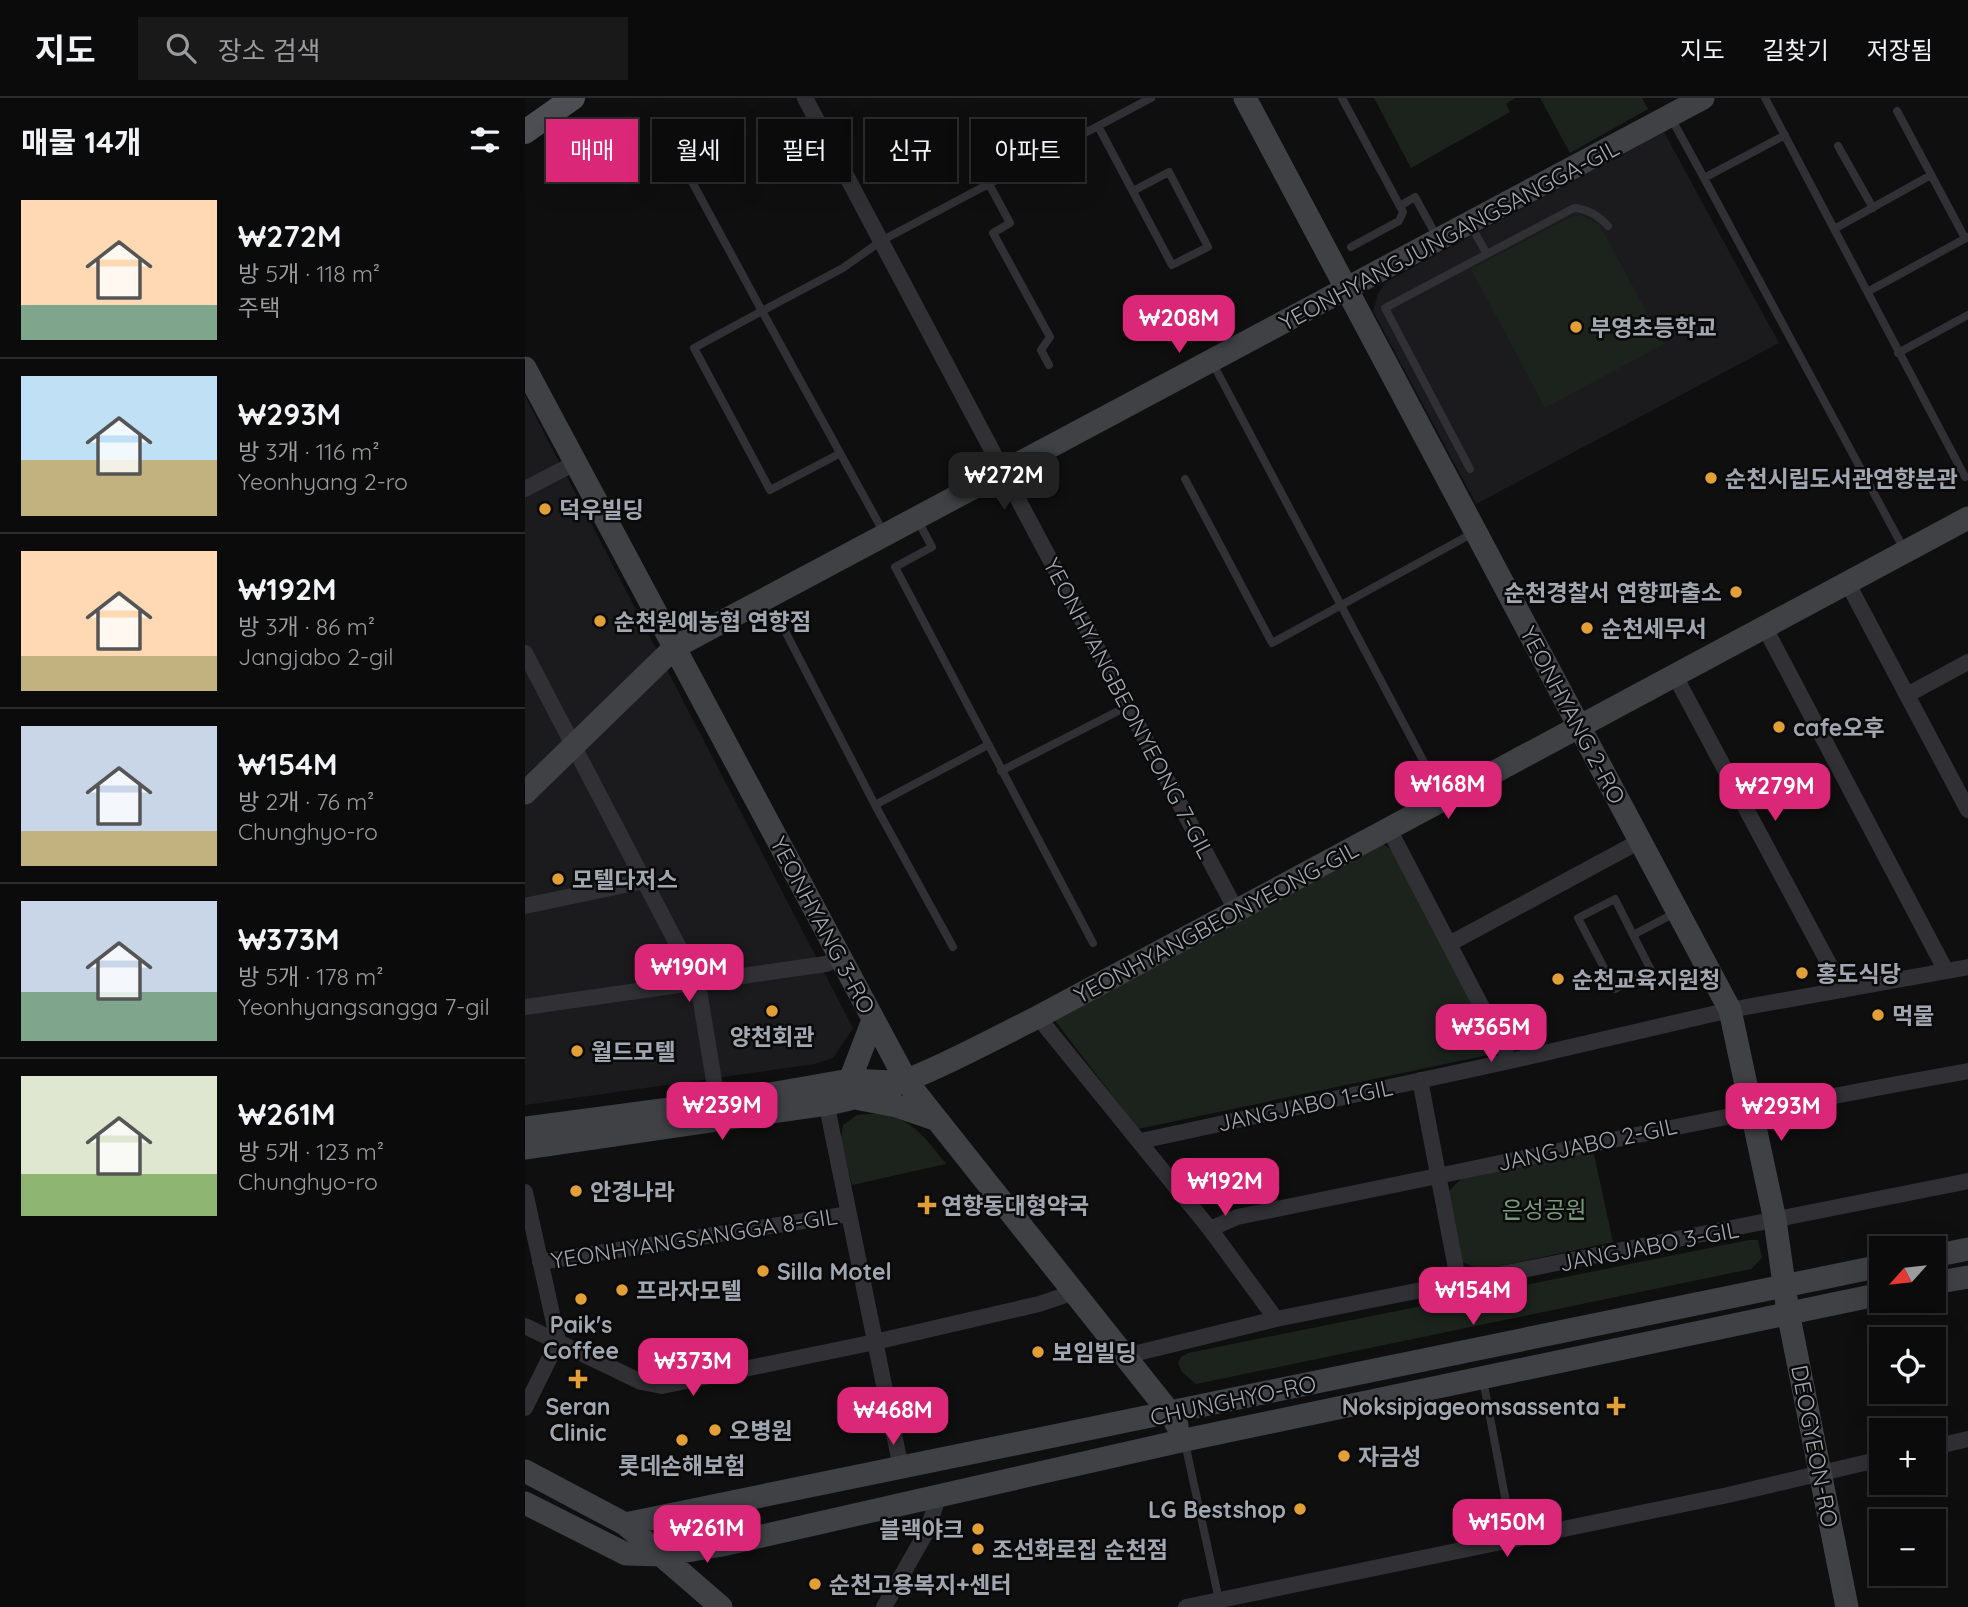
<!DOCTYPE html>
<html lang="ko">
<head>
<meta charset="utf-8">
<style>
	body { margin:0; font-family:Quicksand,"Noto Sans KR",sans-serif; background:#19191a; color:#f1f3f6; height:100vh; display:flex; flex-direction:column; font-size:26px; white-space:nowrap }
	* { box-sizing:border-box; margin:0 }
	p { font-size:23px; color:#9a9b9d }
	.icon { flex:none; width:38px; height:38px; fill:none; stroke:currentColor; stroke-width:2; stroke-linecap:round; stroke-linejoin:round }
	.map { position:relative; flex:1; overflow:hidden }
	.details { display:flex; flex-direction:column; background:#0b0b0c; width:525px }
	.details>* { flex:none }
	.hud { position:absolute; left:21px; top:21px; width:665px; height:63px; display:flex; gap:14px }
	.needle { width:46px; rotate:243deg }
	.controls { position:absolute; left:1344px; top:1138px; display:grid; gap:14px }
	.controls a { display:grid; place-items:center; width:77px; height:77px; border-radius:0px; background:#0b0b0c; box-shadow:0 7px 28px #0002,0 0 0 2px #2b2b2d; font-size:35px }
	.price { position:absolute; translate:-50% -60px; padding:0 16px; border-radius:14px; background:#db2777; color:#fff; font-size:23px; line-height:46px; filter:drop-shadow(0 2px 4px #0008) }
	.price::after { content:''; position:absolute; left:50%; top:42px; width:21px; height:16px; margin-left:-10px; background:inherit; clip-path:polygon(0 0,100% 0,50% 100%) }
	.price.active { background:#222; color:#fff }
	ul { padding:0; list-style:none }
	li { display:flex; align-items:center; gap:21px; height:175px; padding:0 21px }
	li+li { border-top:2px solid #2b2b2d }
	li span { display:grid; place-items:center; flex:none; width:196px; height:140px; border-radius:0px; color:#555 }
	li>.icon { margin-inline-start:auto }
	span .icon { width:84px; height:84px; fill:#fffc; stroke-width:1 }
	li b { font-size:30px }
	h2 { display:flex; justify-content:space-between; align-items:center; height:84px; padding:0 21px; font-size:30px }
	.tag { padding:0 24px; border-radius:0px; background:#0b0b0c; box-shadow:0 7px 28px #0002,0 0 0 2px #2b2b2d; font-size:24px; line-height:63px }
	.tag.active { background:#db2777; color:#fff }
	header { display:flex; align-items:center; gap:42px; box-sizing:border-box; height:98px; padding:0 35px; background:#0b0b0c; border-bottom:2px solid #2b2b2d }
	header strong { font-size:33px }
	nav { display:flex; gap:38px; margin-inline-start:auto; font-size:24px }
	.search { width:490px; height:63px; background:#19191a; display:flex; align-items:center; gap:18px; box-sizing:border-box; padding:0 24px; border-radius:0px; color:#9a9b9d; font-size:26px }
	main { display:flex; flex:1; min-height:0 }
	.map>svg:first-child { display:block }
</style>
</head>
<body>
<header>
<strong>지도</strong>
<div class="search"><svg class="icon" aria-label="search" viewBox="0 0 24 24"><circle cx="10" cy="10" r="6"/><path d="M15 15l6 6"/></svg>장소 검색</div>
<nav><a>지도</a><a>길찾기</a><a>저장됨</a></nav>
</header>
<main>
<section class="details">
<h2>매물 14개<svg class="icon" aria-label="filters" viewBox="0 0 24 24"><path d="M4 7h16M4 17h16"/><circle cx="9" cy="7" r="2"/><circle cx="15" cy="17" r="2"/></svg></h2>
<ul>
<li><span style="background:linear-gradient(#ffd9b3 75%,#7fa58c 0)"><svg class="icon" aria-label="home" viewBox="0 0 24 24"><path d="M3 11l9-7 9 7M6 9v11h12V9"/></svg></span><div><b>₩272M</b><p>방 5개 · 118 m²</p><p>주택</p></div></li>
<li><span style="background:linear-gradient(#bfe0f5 60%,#c2b280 0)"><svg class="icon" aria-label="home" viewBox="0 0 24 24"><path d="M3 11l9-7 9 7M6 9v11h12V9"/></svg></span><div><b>₩293M</b><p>방 3개 · 116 m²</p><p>Yeonhyang 2-ro</p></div></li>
<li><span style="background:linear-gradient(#ffd9b3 75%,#c2b280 0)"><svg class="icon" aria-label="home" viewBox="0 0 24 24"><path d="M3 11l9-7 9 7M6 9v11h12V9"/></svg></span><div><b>₩192M</b><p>방 3개 · 86 m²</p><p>Jangjabo 2-gil</p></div></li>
<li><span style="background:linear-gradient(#c9d6e8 75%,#c2b280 0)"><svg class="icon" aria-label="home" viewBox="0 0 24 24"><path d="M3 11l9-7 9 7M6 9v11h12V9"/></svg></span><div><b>₩154M</b><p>방 2개 · 76 m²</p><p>Chunghyo-ro</p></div></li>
<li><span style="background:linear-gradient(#c9d6e8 65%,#7fa58c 0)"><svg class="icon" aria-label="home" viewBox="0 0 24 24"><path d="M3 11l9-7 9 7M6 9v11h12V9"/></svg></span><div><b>₩373M</b><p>방 5개 · 178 m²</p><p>Yeonhyangsangga 7-gil</p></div></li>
<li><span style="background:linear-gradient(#dfe7d0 70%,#8fb573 0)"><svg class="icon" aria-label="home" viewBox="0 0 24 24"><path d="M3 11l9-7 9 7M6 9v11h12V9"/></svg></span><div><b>₩261M</b><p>방 5개 · 123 m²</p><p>Chunghyo-ro</p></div></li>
</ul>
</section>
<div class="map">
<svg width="1443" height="1509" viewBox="0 0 1443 1509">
	<rect width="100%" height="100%" fill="#0f0f10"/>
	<path fill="#1b1b1d" d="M1139 34 1254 245 951 406 848 213 853 196 861 184Z
		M0 298 328 930 308 960 290 966 0 1007Z"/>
	<path fill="#1c231c" d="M849 0H990L981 6 985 14 886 70Z
		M1015 0H1117L1123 11 1045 55Z
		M1055 117 1074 126 1139 246 1020 310 946 171 1043 120Z
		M855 745 870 753 972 955 613 1031 528 920Z
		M359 1015C389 1023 402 1042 421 1066L327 1087 316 1042 318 1027 332 1017Z
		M1068 1052 1088 1144 956 1172 935 1163 922 1095 937 1080Z
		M1224 1142H1233L1237 1160 1226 1171 671 1286 657 1274 653 1265 656 1259 663 1255Z"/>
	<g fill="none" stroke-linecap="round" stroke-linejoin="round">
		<path stroke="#313135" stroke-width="8" d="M817 0 878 114 874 123 826 149
			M1240 0 1440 379
			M1372 13 1440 140
			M1145 18 1179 80
			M180 27 146 45 237 213 169 250 245 392 314 356
			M573 28 647 167 683 149 644 74 608 93
			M1260 37 1179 80 1380 453
			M1313 48 1348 110
			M464 86 485 125 468 135 525 239 516 252 524 267
			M875 108 890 99 912 139
			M946 128 962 156 1049 110C1063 111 1073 117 1083 128
			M1311 130 1406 77
			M1344 193 1443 139
			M1373 255 1443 217
			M687 264 917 698
			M945 371 860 210 962 156
			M660 381 747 545 948 435
			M393 423 407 449 370 469 568 845
			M359 435 237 213 318 170 356 143 626 0
			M259 531 350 707 428 849
			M476 673 603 608
			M350 707 463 647
			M1108 837 1126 872 1090 891 1053 820 1090 801 1108 837 1150 815
			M958 1282 988 1441
			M660 1345 694 1502"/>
		<path stroke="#313135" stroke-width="16" d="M280 0 711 812
			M0 391 50 365
			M1322 484 1443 712
			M1239 528 1421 873
			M0 555 173 886 194 1013
			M1149 576 1318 892
			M1382 597 1443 564
			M864 731 985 963 1205 912 1443 869
			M0 808 119 783
			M924 846 1115 743
			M0 909 301 866 316 859
			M513 919 685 1131 751 1221
			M895 982 934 1186
			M300 999 376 1370
			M616 1043 985 963
			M0 1094 33 1243 0 1310
			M685 1131 712 1119C956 1070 1198 1017 1443 973
			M15 1164 324 1116
			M0 1228 116 1284 137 1288 350 1244 514 1206 547 1195
			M600 1258 751 1221 1443 1083
			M1409 1349 1443 1341
			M359 1509 403 1431 414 1396
			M661 1509 1203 1397 1356 1361"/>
		<path stroke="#3f4145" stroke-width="23" d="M720 0 1205 912 1250 1122 1263 1214 1322 1509
			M0 270 382 984 645 1315 652 1327
			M0 695 150 549 1178 0
			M325 982 348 922
			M335 1001 372 1008 407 1020
			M0 1030 205 1003 325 982 368 984
			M0 1050 302 1006C378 992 444 953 513 919L1443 420
			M1409 1158 1443 1151
			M1409 1185 1443 1179
			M0 1373 100 1426 196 1509
			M0 1405 101 1456 138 1457 197 1447 660 1342 1356 1196
			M100 1426 1356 1168"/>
		<path stroke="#4d4f54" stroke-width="24" d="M0 34 48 0"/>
	</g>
	<g fill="#e29f35" stroke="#0a0a0b" stroke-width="2.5">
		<circle cx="1051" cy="229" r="7"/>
		<circle cx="1186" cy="380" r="7"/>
		<circle cx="20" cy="411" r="7"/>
		<circle cx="1211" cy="494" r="7"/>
		<circle cx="75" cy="523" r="7"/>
		<circle cx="1062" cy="530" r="7"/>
		<circle cx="1254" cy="629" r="7"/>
		<circle cx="33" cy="781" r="7"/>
		<circle cx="1277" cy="875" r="7"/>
		<circle cx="1033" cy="881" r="7"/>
		<circle cx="247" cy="913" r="7"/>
		<circle cx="1353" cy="917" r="7"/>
		<circle cx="52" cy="953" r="7"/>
		<circle cx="51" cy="1093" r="7"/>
		<path d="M398.5 1096.5h7v7h7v7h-7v7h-7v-7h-7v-7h7z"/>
		<circle cx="238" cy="1173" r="7"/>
		<circle cx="97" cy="1192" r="7"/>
		<circle cx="56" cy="1201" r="7"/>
		<circle cx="513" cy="1254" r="7"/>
		<path d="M49.5 1270.5h7v7h7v7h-7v7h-7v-7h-7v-7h7z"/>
		<path d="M1087.5 1297.5h7v7h7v7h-7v7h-7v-7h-7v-7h7z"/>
		<circle cx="190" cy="1332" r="7"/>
		<circle cx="157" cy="1342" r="7"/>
		<circle cx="819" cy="1358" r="7"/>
		<circle cx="775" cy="1411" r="7"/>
		<circle cx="453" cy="1431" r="7"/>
		<circle cx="453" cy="1451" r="7"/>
		<circle cx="290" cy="1486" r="7"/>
	</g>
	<g text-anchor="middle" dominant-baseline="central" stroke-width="5" stroke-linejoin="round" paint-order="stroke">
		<g font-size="23" fill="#a1a7b0" stroke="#0a0a0b">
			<text transform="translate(924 137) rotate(-28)">YEONHYANGJUNGANGSANGGA-GIL</text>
			<text transform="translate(604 610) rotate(62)">YEONHYANGBEONYEONG 7-GIL</text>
			<text transform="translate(1048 617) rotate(62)">YEONHYANG 2-RO</text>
			<text transform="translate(691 824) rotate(-28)">YEONHYANGBEONYEONG-GIL</text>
			<text transform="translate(298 827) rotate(62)">YEONHYANG 3-RO</text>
			<text transform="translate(780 1007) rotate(-12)">JANGJABO 1-GIL</text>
			<text transform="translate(1062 1046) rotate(-12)">JANGJABO 2-GIL</text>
			<text transform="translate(169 1140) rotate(-9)">YEONHYANGSANGGA 8-GIL</text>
			<text transform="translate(1124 1148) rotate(-11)">JANGJABO 3-GIL</text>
			<text transform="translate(708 1302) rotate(-12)">CHUNGHYO-RO</text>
			<text transform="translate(1290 1348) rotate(79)">DEOGYEON-RO</text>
		</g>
		<g font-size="23" font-weight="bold" fill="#a1a7b0" stroke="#0a0a0b" text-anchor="start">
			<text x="1065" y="229">부영초등학교</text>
			<text x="1200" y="380">순천시립도서관연향분관</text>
			<text x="34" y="411">덕우빌딩</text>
			<text x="1197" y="494" text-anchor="end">순천경찰서 연향파출소</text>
			<text x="89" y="523">순천원예농협 연향점</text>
			<text x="1076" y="530">순천세무서</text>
			<text x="1268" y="629">cafe오후</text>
			<text x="47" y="781">모텔다저스</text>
			<text x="1291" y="875">홍도식당</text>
			<text x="1047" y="881">순천교육지원청</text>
			<text x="1367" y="917">먹물</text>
			<text x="247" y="938" text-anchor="middle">양천회관</text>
			<text x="66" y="953">월드모텔</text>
			<text x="65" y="1093">안경나라</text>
			<text x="416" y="1107">연향동대형약국</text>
			<text x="252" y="1173">Silla Motel</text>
			<text x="111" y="1192">프라자모텔</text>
			<text x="56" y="1226" text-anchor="middle">Paik's<tspan x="56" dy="26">Coffee</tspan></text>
			<text x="527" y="1254">보임빌딩</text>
			<text x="53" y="1308" text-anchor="middle">Seran<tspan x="53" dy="26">Clinic</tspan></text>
			<text x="1075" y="1308" text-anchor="end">Noksipjageomsassenta</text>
			<text x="204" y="1332">오병원</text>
			<text x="833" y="1358">자금성</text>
			<text x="157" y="1367" text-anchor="middle">롯데손해보험</text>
			<text x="761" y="1411" text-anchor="end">LG Bestshop</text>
			<text x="439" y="1431" text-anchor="end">블랙야크</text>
			<text x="467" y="1451">조선화로집 순천점</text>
			<text x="304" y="1486">순천고용복지+센터</text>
		</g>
		<g font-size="23" fill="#799a7a" stroke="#0a0a0b">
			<text x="1019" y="1111">은성공원</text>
		</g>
	</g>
</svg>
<div class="controls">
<a><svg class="needle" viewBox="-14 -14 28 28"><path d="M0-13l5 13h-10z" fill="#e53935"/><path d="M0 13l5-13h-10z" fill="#9a9b9d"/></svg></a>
<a><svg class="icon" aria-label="locate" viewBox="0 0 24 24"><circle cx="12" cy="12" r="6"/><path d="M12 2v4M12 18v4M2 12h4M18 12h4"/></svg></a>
<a>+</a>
<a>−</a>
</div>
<b class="price" style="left:654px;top:257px">₩208M</b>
<b class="price active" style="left:479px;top:414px">₩272M</b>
<b class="price" style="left:923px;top:723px">₩168M</b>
<b class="price" style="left:1250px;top:725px">₩279M</b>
<b class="price" style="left:164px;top:906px">₩190M</b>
<b class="price" style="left:966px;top:966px">₩365M</b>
<b class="price" style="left:197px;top:1044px">₩239M</b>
<b class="price" style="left:1256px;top:1045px">₩293M</b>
<b class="price" style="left:700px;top:1120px">₩192M</b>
<b class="price" style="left:948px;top:1229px">₩154M</b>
<b class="price" style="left:168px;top:1300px">₩373M</b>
<b class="price" style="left:368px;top:1349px">₩468M</b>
<b class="price" style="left:982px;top:1461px">₩150M</b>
<b class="price" style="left:182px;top:1467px">₩261M</b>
<div class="hud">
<a class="tag active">매매</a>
<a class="tag">월세</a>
<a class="tag">필터</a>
<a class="tag">신규</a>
<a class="tag">아파트</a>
</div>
</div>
</main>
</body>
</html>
